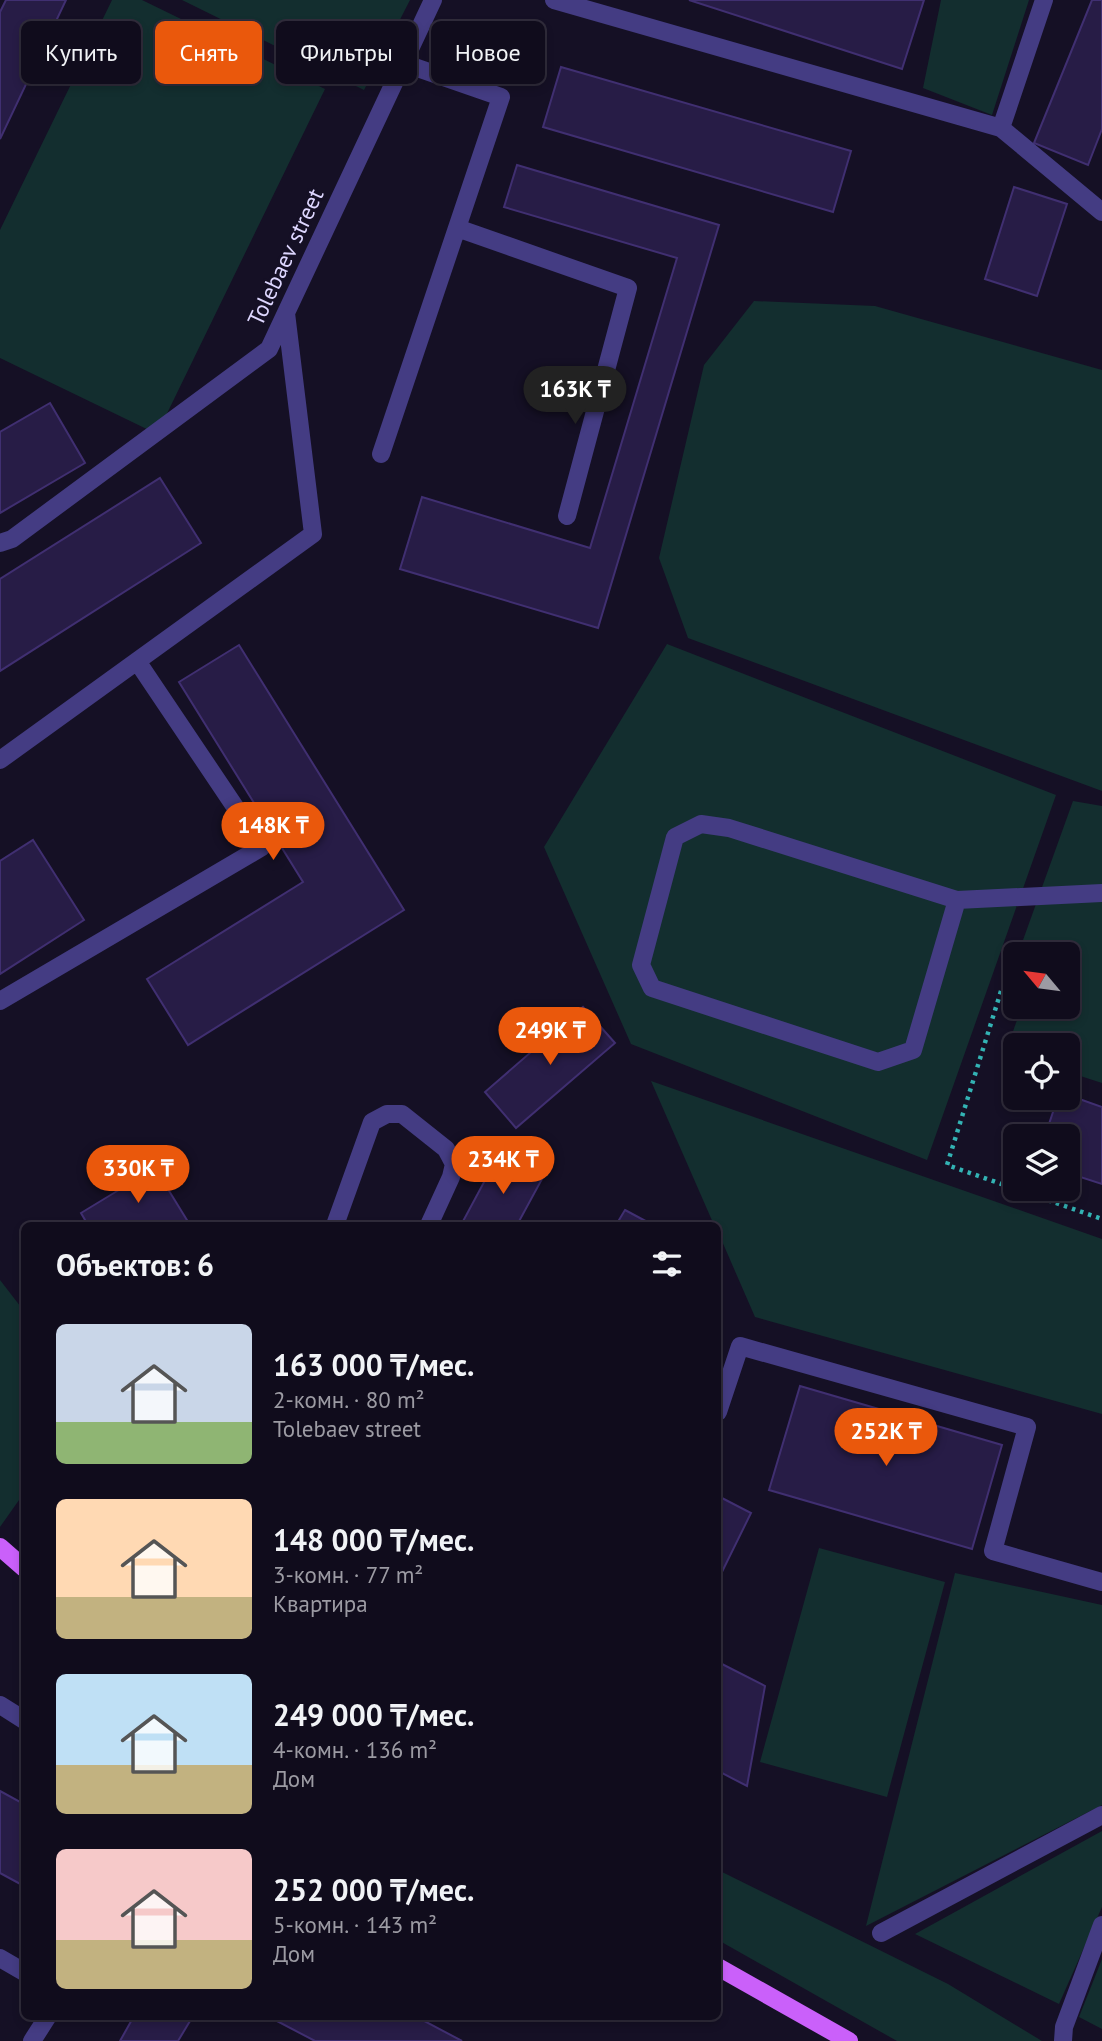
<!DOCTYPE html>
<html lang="ru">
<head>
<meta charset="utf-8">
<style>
	body { margin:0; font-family:"PT Sans",sans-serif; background:#1e1a29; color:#f1f3f6; height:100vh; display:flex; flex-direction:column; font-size:26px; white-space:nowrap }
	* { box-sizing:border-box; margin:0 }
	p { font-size:23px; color:#9c9ba3 }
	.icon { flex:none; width:38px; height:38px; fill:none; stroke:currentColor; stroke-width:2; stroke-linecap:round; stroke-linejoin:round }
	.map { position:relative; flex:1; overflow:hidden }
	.sheet { position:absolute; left:21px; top:1222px; width:700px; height:798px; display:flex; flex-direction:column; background:#100c1c; border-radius:10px; box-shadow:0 4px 10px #0003,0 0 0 2px #302c3b }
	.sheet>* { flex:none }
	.banner { position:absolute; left:21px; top:21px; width:700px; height:63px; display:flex; gap:14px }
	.needle { width:46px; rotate:299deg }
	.fabs { position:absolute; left:1003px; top:942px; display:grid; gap:14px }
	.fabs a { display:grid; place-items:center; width:77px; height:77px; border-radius:10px; background:#100c1c; box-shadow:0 4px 10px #0003,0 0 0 2px #302c3b; font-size:35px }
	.price { position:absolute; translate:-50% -60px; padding:0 16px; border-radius:24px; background:#ea580c; color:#fff; font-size:23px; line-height:46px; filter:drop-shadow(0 2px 4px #0008) }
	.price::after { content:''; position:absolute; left:50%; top:42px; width:21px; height:16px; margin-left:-10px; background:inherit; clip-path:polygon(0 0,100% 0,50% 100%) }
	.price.current { background:#222; color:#fff }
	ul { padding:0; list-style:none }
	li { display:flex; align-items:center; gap:21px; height:175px; padding:0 35px }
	li span { display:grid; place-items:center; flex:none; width:196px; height:140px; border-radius:10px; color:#555 }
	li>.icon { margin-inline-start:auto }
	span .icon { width:84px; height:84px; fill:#fffc; stroke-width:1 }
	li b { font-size:30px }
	h2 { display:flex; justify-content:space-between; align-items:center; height:84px; padding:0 35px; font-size:30px }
	.pill { padding:0 24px; border-radius:10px; background:#100c1c; box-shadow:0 4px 10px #0003,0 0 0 2px #302c3b; font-size:24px; line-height:63px }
	.pill.current { background:#ea580c; color:#fff }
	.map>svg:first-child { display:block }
</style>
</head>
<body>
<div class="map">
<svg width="1102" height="2041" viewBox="0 0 1102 2041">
	<rect width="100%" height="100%" fill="#151025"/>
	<path fill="#132e2f" d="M112 0H142L325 89 157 434 0 358V230Z
		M182 0H410L364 90Z
		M941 0H1029L992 115 923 88Z
		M754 301 875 306 1102 370V791L688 638 659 558 704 365Z
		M667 644 1056 795 927 1160 631 1044 544 847Z
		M1073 801 1102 806V1083L1068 1072V1045H1015V1054L1006 1051 1022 1006H1068V954H1018Z
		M651 1081 1102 1239V1414L755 1317 718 1232V1225H714Z
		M0 1280 24 1311V1493L0 1527Z
		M819 1548 945 1582 887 1797 760 1762Z
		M955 1573 1102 1605V1805L866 1926Z
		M1102 1831V1907L1059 2004 915 1934Z
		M718 1870 948 1984 1042 2041H897L718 1940Z
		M1102 1959V2029L1079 2017Z"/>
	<path fill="#271c46" stroke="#402f71" stroke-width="2" d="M6 0H66L0 139V12Z
		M689 0H924L902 69Z
		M1092 0H1102V129L1088 165 1034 143Z
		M561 67 851 151 833 212 543 127Z
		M517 165 719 225 598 628 400 569 422 497 590 548 677 258 504 207Z
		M1014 187 1067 204 1037 296 985 279Z
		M50 403 85 463 0 513V432Z
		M160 478 201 543 0 671V579Z
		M239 645 404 910 188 1045 147 979 303 882 179 682Z
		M33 840 84 920 0 974V861Z
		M583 1007 615 1043 516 1128 485 1092Z
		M1068 1095 1102 1107V1184L1068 1173V1136H1045L1058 1097H1068Z
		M498 1156 542 1179 517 1225H461Z
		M155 1168 190 1225H88L81 1213Z
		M625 1210 653 1225H616Z
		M800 1386 1002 1445 972 1549 769 1490Z
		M718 1496 751 1513 718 1580Z
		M718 1662 765 1686 747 1786 718 1771Z
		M0 1791 24 1804V1886L0 1873Z
		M134 2016H193L178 2041H120Z
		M277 2016H415L462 2041H315L275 2020Z"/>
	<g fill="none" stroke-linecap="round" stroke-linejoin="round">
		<path stroke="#33b3b4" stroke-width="4.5" stroke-dasharray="3.5 5" stroke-linecap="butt" d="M1001 991 947 1165 1102 1219"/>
		<path stroke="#443c83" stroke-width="18" d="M554 0 1001 128 1044 0
			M1001 128 1102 212
			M457 228 628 288 567 516
			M381 454 501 97 403 63
			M0 543 12 539 269 349 433 0
			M0 760 313 534 286 313
			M957 900 913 1050 878 1062 652 988 641 965 675 837 701 824 729 828 957 900 1102 893
			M0 1001 262 847 137 661
			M335 1225 372 1122 387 1114H402L446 1149 454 1164 451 1177 429 1225
			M718 1412 740 1346 1027 1427 993 1551 1102 1582
			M0 1705 24 1720
			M881 1933 1102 1815
			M0 1958 24 1972
			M32 2041 48 2016
			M1063 2041 1064 2027 1102 1925"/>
		<path stroke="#ca60fa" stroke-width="18" d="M0 1547 24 1568
			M718 1967 849 2041"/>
	</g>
	<g text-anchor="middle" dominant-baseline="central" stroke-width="5" stroke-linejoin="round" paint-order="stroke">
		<g font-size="23" fill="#ddd6fe" stroke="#151025">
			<text transform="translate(285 257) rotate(-65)">Tolebaev street</text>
		</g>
	</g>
</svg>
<div class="fabs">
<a><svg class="needle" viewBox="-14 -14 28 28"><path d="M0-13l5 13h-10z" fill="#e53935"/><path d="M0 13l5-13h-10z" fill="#9c9ba3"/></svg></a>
<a><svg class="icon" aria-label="locate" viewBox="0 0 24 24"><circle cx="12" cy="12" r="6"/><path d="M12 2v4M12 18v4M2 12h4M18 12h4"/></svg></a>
<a><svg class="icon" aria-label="layers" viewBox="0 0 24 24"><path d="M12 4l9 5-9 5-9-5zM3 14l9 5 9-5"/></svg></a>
</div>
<b class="price current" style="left:575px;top:426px">163K ₸</b>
<b class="price" style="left:273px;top:862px">148K ₸</b>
<b class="price" style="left:550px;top:1067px">249K ₸</b>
<b class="price" style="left:503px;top:1196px">234K ₸</b>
<b class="price" style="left:138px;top:1205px">330K ₸</b>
<b class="price" style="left:886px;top:1468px">252K ₸</b>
<div class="banner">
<a class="pill">Купить</a>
<a class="pill current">Снять</a>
<a class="pill">Фильтры</a>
<a class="pill">Новое</a>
</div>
<section class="sheet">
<h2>Объектов: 6<svg class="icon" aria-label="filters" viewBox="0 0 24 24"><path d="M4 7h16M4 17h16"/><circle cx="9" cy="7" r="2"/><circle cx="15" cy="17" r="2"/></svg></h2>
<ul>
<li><span style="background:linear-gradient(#c9d6e8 70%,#8fb573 0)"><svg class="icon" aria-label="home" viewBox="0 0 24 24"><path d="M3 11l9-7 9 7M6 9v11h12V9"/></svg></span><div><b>163 000 ₸/мес.</b><p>2-комн. · 80 m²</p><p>Tolebaev street</p></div></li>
<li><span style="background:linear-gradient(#ffd9b3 70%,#c2b280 0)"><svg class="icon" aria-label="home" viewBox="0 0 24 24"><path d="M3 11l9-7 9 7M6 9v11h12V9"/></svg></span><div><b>148 000 ₸/мес.</b><p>3-комн. · 77 m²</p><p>Квартира</p></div></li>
<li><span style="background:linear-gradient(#bfe0f5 65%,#c2b280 0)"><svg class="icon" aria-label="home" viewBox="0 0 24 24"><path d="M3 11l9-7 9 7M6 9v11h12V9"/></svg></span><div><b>249 000 ₸/мес.</b><p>4-комн. · 136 m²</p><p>Дом</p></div></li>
<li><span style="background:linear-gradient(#f6c9c9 65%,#c2b280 0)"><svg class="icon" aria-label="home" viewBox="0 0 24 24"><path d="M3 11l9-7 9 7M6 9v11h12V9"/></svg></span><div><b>252 000 ₸/мес.</b><p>5-комн. · 143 m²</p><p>Дом</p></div></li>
</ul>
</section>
</div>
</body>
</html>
